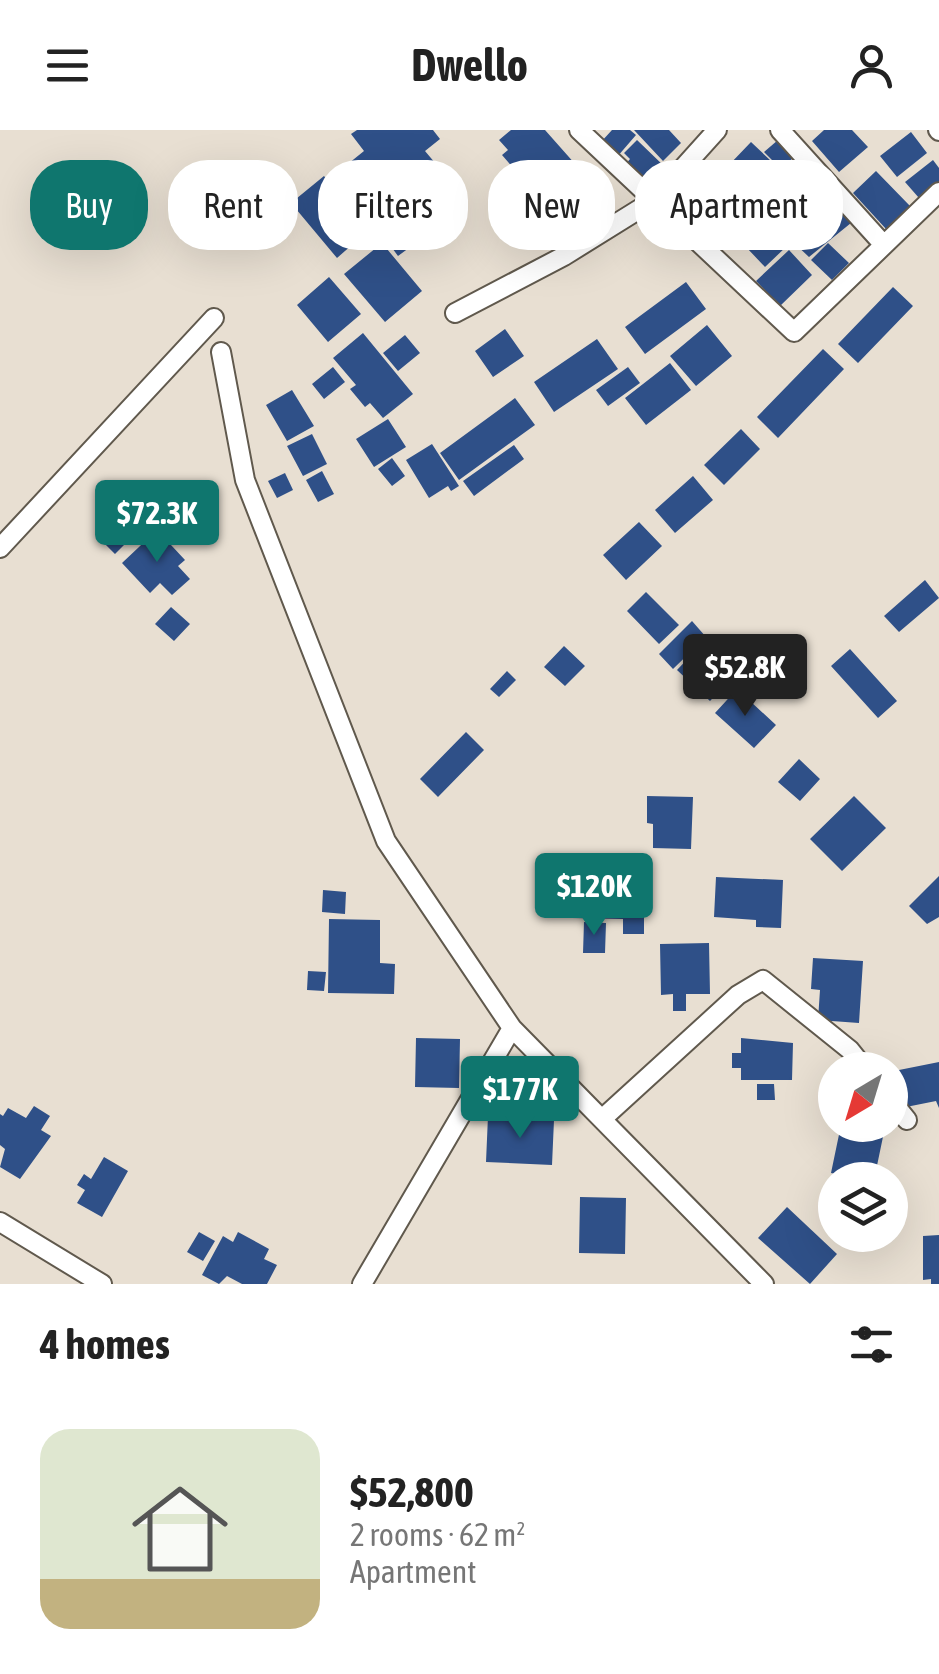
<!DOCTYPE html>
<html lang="en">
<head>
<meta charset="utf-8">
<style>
	body { margin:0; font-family:"Asap Condensed",sans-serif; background:#f6f6f6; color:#222; height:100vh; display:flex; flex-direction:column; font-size:38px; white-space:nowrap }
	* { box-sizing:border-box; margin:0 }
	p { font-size:32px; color:#767676 }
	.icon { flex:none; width:55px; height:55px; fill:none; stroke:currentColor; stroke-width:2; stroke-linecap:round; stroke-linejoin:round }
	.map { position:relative; height:1154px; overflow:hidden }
	.sheet { display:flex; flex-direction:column; background:#fff; flex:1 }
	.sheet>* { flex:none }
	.guide { position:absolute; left:30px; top:30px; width:880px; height:90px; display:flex; gap:20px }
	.needle { width:65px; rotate:218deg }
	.tools { position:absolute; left:818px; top:922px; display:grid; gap:20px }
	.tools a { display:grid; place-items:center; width:90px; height:90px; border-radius:50%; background:#fff; box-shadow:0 10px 40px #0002; font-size:50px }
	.price { position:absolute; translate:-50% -85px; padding:0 22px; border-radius:10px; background:#0f766e; color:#fff; font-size:32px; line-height:65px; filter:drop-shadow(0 2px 5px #0008) }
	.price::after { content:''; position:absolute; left:50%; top:60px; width:30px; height:22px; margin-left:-15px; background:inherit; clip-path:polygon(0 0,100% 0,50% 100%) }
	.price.active { background:#222; color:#fff }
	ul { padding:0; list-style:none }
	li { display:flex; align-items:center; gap:30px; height:250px; padding:0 40px }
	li+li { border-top:2px solid #e0e0e0 }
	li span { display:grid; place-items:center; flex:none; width:280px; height:200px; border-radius:30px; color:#555 }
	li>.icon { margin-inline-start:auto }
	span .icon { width:120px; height:120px; fill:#fffc; stroke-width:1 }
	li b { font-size:42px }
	h2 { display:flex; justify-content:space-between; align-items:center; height:120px; padding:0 40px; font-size:42px }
	.tag { padding:0 35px; border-radius:40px; background:#fff; box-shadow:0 10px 40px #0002; font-size:35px; line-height:90px }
	.tag.active { background:#0f766e; color:#fff }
	header { display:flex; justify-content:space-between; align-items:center; height:130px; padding:0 40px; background:#fff; font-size:45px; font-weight:700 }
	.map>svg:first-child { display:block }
</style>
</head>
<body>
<header><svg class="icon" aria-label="menu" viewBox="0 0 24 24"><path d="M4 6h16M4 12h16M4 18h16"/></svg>Dwello<svg class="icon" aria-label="person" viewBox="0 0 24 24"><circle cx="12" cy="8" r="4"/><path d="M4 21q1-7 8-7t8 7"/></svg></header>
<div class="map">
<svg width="939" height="1154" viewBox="0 0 939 1154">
	<rect width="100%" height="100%" fill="#e8dfd2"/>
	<path fill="#2f5088" d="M357 0H433L440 9 425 21 441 40 386 85 371 66 358 76 333 46 364 21 351 4Z
		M511 0H545L599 61 568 88 553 70 546 77 528 57 535 51 528 43 522 48 502 25 508 20 499 10Z
		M612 0H630L636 5 617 27 601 12Z
		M634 0H669L681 13 663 31Z
		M824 0H852L868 17 839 42 812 11Z
		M911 2 927 23 897 47 880 26Z
		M637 10 665 37 646 57 625 35 630 29 624 23Z
		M778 10 794 27 770 49 763 42 776 34 764 22Z
		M751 12 771 31 747 56 728 36Z
		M933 30 939 38V52L919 68 905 52Z
		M876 41 910 76 886 99 853 63Z
		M324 46 369 100 337 128 291 73Z
		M714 48 734 68 709 95 688 76Z
		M791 60 814 84 790 108 767 83Z
		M831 73 851 93 809 127 793 112Z
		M749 75 788 115 765 137 727 97Z
		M429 87 436 98 398 126 384 107 404 92 411 101Z
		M382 113 422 161 385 192 344 144Z
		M828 113 849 133 832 150 811 130Z
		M789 120 812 145 780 176 756 151Z
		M329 147 361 184 328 212 297 175Z
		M686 152 706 179 645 224 625 197Z
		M893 157 913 176 858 233 838 214Z
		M707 195 732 226 696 256 670 226Z
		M505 199 524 226 493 247 475 221Z
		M363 203 413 264 383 288 370 273 365 277 350 259 356 255 333 228Z
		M405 205 420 223 398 241 383 223Z
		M597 209 618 239 554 282 534 252Z
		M823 219 844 239 778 308 757 287Z
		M670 233 691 260 646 295 625 268Z
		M333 237 345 252 324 269 312 254Z
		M628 237 640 253 608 276 596 260Z
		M292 260 314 296 287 311 266 275Z
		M515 268 535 295 459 350 440 323Z
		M388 289 406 317 374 337 356 309Z
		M741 299 760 319 724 355 704 335Z
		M312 304 327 334 303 346 287 316Z
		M432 314 459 356 451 361 448 356 429 368 406 330Z
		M514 315 524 329 474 366 463 351Z
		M392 328 405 346 392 356 378 339Z
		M322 341 334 364 318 372 306 350Z
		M285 343 293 360 277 368 268 351Z
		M693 346 713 370 675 403 655 380Z
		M138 360 157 381 132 403 113 382Z
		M639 392 662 416 626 450 603 425Z
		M121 395 133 406 115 424 104 413Z
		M157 400 185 430 178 436 190 449 172 465 160 453 150 463 122 433Z
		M925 450 939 468 899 502 884 486Z
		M646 462 679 495 659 514 627 481Z
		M171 477 190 494 174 511 155 494Z
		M692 491 706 507 673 539 659 524Z
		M564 516 585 536 565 556 544 537Z
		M697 519 730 550 710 571 677 540Z
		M850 519 897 571 878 588 831 536Z
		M507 541 516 550 499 567 490 559Z
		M737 559 776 595 754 618 715 583Z
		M466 602 484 620 438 667 420 649Z
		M799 629 820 649 800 671 778 652Z
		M647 666 693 667 691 719 653 718V694L647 693Z
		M854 666 886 698 842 741 810 709Z
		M939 746V787L927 794 909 776Z
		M716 747 783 750 781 798 756 797V790L714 787Z
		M323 760 346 762 345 784 322 782Z
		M572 765 644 766V804H623V789L572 788Z
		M329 789 380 790V833L395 834 394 864 328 863Z
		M584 792 606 793 605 823H583Z
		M709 813 710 864H686V881H673V864L661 865 660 814Z
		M813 828 863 831 859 893 818 890 820 860 811 859Z
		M308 841 326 842 324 861 307 860Z
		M416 908 460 909 459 958 415 957Z
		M741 908 793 913 792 950H741V938H732V923H741Z
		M939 932V978L936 971 906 977 899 940Z
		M757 954H774L775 970H757Z
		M34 976 50 986 41 1000 51 1006 20 1049 0 1037 5 1019 0 1015V984L3 986 8 978 26 988Z
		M488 986 554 990 552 1035 486 1032Z
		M841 995 884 1002 874 1050H846V1046L831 1043Z
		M104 1027 128 1041 102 1087 77 1073 85 1060 77 1055 84 1044 91 1049Z
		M580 1067 626 1068 625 1124 579 1123Z
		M787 1077 837 1124 810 1154 758 1108Z
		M199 1102 215 1111 203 1131 187 1122Z
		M238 1102 269 1119 264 1129 277 1135 267 1154H242L227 1146 219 1154 202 1145 223 1106 233 1112Z
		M939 1105V1154H931V1149L923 1150V1106Z"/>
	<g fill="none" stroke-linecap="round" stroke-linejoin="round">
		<g stroke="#60594d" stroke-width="22">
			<path id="street" d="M579 0 794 202 939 62
				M780 0 884 115
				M938 0 939 1
				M455 183 564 126 654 70 717 0
				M221 222 245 350 386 711 512 898 764 1154
				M0 418 214 188
				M890 969 907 990
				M602 989 738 865 763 850 850 920 866 940
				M0 1092 102 1154
				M362 1154 512 898"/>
		</g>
		<use href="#street" stroke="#fff" stroke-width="18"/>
	</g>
</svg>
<div class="tools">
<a><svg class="needle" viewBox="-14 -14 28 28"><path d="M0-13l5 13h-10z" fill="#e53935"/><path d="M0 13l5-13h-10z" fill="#767676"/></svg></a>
<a><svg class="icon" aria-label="layers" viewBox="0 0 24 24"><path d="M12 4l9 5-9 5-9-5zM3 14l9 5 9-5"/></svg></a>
</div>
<b class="price" style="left:157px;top:435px">$72.3K</b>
<b class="price active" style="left:745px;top:589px">$52.8K</b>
<b class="price" style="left:594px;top:808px">$120K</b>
<b class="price" style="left:520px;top:1011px">$177K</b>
<div class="guide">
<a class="tag active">Buy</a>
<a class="tag">Rent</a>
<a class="tag">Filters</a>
<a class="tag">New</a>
<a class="tag">Apartment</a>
</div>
</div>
<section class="sheet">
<h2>4 homes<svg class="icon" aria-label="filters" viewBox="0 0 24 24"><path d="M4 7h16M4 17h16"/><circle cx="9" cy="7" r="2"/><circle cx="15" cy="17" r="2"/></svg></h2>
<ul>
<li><span style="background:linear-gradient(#dfe7d0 75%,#c2b280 0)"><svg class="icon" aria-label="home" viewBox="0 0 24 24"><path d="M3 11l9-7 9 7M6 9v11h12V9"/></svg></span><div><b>$52,800</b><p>2 rooms · 62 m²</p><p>Apartment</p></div></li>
</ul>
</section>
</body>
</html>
